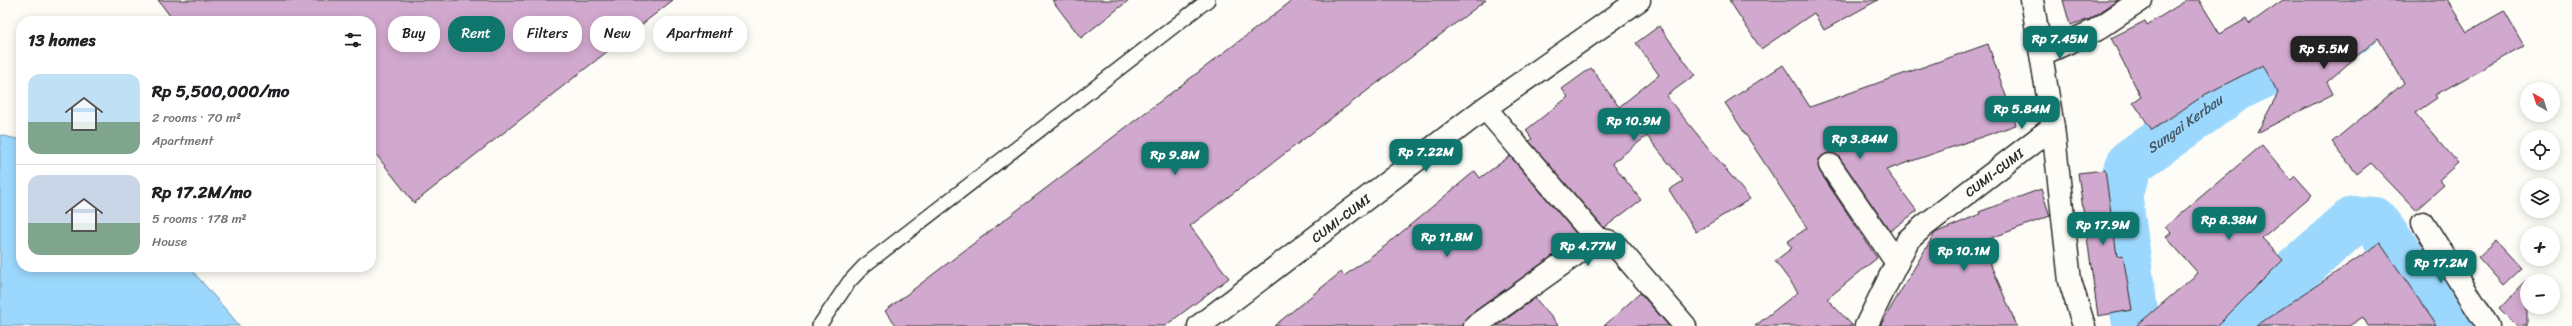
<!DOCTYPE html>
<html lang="en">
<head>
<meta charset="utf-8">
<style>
	body { margin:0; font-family:Sriracha,sans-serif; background:#f6f6f6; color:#202124; height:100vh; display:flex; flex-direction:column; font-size:15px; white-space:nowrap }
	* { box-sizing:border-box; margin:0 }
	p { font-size:13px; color:#757577 }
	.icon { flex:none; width:22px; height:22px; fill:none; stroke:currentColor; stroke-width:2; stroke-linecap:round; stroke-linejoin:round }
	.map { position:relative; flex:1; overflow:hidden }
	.panel { position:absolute; left:16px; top:16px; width:360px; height:256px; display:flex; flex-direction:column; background:#fff; border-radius:16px; box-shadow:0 2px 10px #0003 }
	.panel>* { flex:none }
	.hud { position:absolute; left:388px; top:16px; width:380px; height:36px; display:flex; gap:8px }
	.needle { width:26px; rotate:321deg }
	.buttons { position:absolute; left:2520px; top:82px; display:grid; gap:8px }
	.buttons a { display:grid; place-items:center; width:40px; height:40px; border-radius:50%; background:#fff; box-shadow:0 2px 10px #0003; font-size:20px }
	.price { position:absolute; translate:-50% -34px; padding:0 9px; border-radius:8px; background:#0f766e; color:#fff; font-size:13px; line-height:26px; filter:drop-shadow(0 1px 2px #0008) }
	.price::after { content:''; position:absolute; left:50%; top:24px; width:12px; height:9px; margin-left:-6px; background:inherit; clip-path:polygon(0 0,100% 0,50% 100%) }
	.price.active { background:#222; color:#fff }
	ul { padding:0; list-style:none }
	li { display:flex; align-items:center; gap:12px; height:100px; padding:0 12px }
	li+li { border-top:1px solid #e0e0e0 }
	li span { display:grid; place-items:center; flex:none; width:112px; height:80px; border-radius:12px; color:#555 }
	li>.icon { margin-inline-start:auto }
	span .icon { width:48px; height:48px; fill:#fffc; stroke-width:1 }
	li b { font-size:17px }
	h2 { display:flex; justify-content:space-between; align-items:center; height:48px; padding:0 12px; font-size:17px }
	.chip { padding:0 14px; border-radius:16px; background:#fff; box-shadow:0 2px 10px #0003; font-size:14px; line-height:36px }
	.chip.active { background:#0f766e; color:#fff }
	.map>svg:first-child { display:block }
</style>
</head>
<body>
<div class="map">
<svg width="2572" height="326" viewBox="0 0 2572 326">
	<rect width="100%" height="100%" fill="#fdfcf7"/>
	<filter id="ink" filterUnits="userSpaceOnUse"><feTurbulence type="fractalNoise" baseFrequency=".025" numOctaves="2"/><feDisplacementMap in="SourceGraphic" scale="8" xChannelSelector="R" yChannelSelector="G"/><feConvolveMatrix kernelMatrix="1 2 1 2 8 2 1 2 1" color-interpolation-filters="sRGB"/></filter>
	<g filter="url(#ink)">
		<path fill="#9cd8fd" stroke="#6f93a9" d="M0 135 21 140V267H189L240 326H0Z"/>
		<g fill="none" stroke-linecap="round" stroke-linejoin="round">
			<g stroke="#9cd8fd" stroke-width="48">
				<path id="s1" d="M2143 326 2135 318 2118 193 2131 162 2235 88 2351 32 2383 0"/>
				<path d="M2234 326 2354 220 2374 221 2452 326"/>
			</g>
		</g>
		<path fill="#d1a8ce" stroke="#2b2b2b" d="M158 0H673L414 203 371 148V21H174Z
			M1052 0H1129L1081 38Z
			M1293 0H1486L1190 226 1229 278 1165 326H897L885 311Z
			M1729 0H1878L1824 30 1814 13 1761 49Z
			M2063 0H2118L2090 19 2070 25Z
			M2187 0H2199L2220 34 2246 19 2249 24 2283 0H2447L2467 32 2504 11 2524 46 2435 95 2437 98 2415 113 2458 163 2439 180 2444 185 2416 210 2371 163 2357 174 2332 142 2404 83 2378 38 2327 82 2333 94 2257 133 2278 93 2263 65 2206 94 2152 130 2133 102 2141 97 2111 38 2145 21 2147 25Z
			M1659 26 1695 75 1666 96 1750 199 1696 232 1669 190 1683 181 1647 136 1612 163 1641 200 1604 228 1529 141 1532 139 1526 130 1568 97 1562 89 1591 68 1619 107 1659 75 1636 43Z
			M1988 44 2016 125 1886 170 1917 211 1890 231 1840 158 1829 153 1819 159 1820 172 1877 258 1827 299 1853 326H1755L1798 292 1775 261 1792 248 1787 242 1807 228 1725 103 1783 65 1810 107Z
			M2262 145 2291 180 2295 176 2312 195 2262 238 2283 260 2217 326H2136L2198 273 2166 237 2171 233 2165 227Z
			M1510 156 1579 237 1468 316 1463 326H1274L1341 272 1344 276 1385 246 1475 171 1480 178Z
			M2105 170 2117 256 2123 255 2132 310 2098 316 2078 173Z
			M2041 189 2050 216 1981 242 2017 326H1880L1935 233 1980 214 1979 212Z
			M2496 241 2521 268 2503 285 2478 257Z
			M2380 243 2437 326H2368L2363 317 2349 326H2256Z
			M2527 280V326H2516L2499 309Z
			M1640 293 1669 326H1604Z
			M1535 298 1559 326H1497Z"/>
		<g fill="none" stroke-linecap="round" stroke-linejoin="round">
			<g stroke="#2b2b2b" stroke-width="16">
				<path id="lane" d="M819 326 849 282 864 266 1208 0"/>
			</g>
			<g stroke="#2b2b2b" stroke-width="25">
				<g id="street">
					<path d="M2032 0 2053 127"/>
					<path d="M2042 54 2096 30 2141 0"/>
					<path d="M1485 108 1597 239"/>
					<path d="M1830 165 1897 263"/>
					<path d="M2423 223 2488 326"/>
					<path id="s2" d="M1199 326 1485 108 1639 0"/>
					<path d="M1475 326 1597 239 1608 241 1617 247 1685 326"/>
					<path id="s3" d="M1866 326 1908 240 1924 226 2053 127 2070 281 2084 326"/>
				</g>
			</g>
			<use href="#lane" stroke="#fdfcf7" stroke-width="13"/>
			<use href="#street" stroke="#fdfcf7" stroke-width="22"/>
		</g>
	</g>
	<g text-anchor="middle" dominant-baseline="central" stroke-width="3" stroke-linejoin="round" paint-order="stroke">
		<g font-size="13" fill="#2b2b2b" stroke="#fdfcf7">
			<text stroke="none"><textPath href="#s3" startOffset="205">CUMI-CUMI</textPath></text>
			<text stroke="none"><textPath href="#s2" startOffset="178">CUMI-CUMI</textPath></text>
		</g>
		<g font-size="14" font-style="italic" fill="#475660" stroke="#fdfcf7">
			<text stroke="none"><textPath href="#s1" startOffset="237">Sungai Kerbau</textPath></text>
		</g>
	</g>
</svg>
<div class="buttons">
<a><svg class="needle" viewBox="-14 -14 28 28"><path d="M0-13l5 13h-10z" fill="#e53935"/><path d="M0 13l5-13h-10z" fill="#757577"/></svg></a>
<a><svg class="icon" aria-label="locate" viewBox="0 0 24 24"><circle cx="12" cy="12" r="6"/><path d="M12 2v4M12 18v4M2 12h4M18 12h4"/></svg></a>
<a><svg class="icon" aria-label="layers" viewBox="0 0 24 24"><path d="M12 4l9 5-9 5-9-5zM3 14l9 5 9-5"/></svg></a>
<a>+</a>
<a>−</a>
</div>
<b class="price" style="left:2060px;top:60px">Rp 7.45M</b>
<b class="price active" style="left:2324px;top:70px">Rp 5.5M</b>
<b class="price" style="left:2022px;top:130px">Rp 5.84M</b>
<b class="price" style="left:1634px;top:142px">Rp 10.9M</b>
<b class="price" style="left:1860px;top:160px">Rp 3.84M</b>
<b class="price" style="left:1426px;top:173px">Rp 7.22M</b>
<b class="price" style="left:1175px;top:176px">Rp 9.8M</b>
<b class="price" style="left:2229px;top:241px">Rp 8.38M</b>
<b class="price" style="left:2103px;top:246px">Rp 17.9M</b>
<b class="price" style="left:1447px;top:258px">Rp 11.8M</b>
<b class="price" style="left:1588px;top:267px">Rp 4.77M</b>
<b class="price" style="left:1964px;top:272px">Rp 10.1M</b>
<b class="price" style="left:2441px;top:284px">Rp 17.2M</b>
<div class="hud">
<a class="chip">Buy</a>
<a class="chip active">Rent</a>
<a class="chip">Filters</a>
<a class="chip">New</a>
<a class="chip">Apartment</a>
</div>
<section class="panel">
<h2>13 homes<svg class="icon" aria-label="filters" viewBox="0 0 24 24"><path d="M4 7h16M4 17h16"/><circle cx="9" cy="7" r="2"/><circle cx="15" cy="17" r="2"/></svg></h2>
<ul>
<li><span style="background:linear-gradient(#bfe0f5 60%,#7fa58c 0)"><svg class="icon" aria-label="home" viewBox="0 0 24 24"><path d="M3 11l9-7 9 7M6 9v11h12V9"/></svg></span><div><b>Rp 5,500,000/mo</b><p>2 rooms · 70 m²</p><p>Apartment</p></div></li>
<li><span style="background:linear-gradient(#c9d6e8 60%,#7fa58c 0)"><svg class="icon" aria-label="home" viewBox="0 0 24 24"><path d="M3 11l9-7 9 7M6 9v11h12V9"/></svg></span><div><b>Rp 17.2M/mo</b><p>5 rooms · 178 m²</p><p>House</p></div></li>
</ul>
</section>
</div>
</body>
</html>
